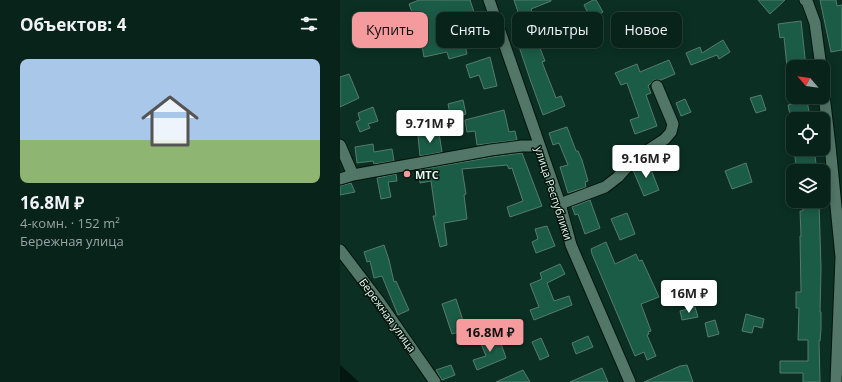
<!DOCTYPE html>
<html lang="ru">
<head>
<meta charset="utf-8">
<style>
	body { margin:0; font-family:"Open Sans",sans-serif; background:#112b23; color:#f1f3f6; height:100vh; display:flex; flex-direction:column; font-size:15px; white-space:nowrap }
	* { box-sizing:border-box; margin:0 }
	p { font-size:13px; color:#98a4a2 }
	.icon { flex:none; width:22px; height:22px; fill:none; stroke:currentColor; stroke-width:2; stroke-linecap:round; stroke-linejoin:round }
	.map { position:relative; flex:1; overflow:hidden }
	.details { display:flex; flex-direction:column; background:#08231a; width:340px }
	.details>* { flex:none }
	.hud { position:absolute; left:12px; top:12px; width:380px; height:36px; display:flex; gap:8px }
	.needle { width:26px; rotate:298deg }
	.buttons { position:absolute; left:446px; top:60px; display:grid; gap:8px }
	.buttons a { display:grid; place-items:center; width:44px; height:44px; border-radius:8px; background:#08231a; box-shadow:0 2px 10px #0003,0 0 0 1px #294039; font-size:20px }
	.price { position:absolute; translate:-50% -34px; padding:0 9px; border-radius:4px; background:#fff; color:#222; font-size:13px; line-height:26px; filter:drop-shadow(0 1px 2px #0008) }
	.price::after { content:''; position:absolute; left:50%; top:24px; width:12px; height:9px; margin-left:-6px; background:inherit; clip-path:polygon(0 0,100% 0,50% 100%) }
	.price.on { background:#f59b9e; color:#111 }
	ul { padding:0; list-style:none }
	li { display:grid; align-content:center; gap:8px; height:212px; padding:0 20px }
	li+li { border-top:1px solid #294039 }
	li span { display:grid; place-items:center; height:124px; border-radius:8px; color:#555 }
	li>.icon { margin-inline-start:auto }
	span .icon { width:72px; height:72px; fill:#fffc; stroke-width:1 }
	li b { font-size:17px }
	h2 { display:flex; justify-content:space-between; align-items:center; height:48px; padding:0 20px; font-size:17px }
	.pill { padding:0 14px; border-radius:8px; background:#08231a; box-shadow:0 2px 10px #0003,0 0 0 1px #294039; font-size:14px; line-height:36px }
	.pill.on { background:#f59b9e; color:#111 }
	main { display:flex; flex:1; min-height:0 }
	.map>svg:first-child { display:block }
</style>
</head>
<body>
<main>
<section class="details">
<h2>Объектов: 4<svg class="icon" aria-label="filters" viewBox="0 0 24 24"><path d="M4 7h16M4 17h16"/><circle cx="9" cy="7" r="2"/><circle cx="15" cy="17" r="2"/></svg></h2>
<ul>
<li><span style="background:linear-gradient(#a9c7e8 65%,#8fb573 0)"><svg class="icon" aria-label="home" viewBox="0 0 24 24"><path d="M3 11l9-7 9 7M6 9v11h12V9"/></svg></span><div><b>16.8M ₽</b><p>4-комн. · 152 m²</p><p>Бережная улица</p></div></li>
</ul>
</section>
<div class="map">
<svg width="502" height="382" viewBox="0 0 502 382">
	<rect width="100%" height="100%" fill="#0b2f23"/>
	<path fill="#03160f" d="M0 365 19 382H0Z"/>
	<path fill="#1b5c47" stroke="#577b6c" d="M79 0H130L139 27 126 31 128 39 124 41 127 54 109 59 107 52 84 57 82 46H84L69 4Z
		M174 0H211V1L191 9 192 13 180 18Z
		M253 0H256L263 12 251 19 244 5Z
		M418 0H445L430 14Z
		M480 0H496L497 6 502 5V50L491 52Z
		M189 20 205 61 202 62 216 98 221 96 225 106 203 115 191 82 172 26Z
		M461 21 466 67H447L444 37 440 38 438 24Z
		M383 40 390 52 379 59 377 55 351 65 346 53 360 47 362 53Z
		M150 57 157 86 144 89 139 75 130 78 126 65Z
		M329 60 335 74 321 80H314L308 86 311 93 306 95 317 126 295 134 290 120 299 117 287 83 281 85 275 73 297 64 300 72Z
		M9 74 19 98 0 107V77Z
		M421 95 426 110 416 113 410 98Z
		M345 99 351 112 341 116 336 103Z
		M123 100 126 114 111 118 108 104Z
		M467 101 470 117 453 119 451 120 448 105Z
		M33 107 38 121 28 124 30 128 20 132 16 122 20 120 18 113Z
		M164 110 169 132 175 131 177 140 137 145 135 131 127 132 125 120Z
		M227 127 236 151H238L242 160 248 181 245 182 246 187 228 193 220 167 228 165 219 143 213 145 209 133Z
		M99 133 102 152 80 156 78 136Z
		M33 144 34 152 52 149 54 161 34 164 33 161 17 163 15 147Z
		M466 149H474L477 171H457L454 151Z
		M182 153 202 206 170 217 167 207 183 201 172 168 169 169 167 165 122 169 126 194 124 195 127 219 104 223 107 245 100 247 93 216H96L91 181 80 183 78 170 152 157Z
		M305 160 306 162H308L319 190 304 196 293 170Z
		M406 163 412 182 392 189 385 171Z
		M56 174 57 181 48 182 51 197 41 199 37 178Z
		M11 183 15 192 0 195V186Z
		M250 200 260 228 245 234 238 214 235 215 232 207Z
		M462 201H479L481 269 480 312H481V329L480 341H479L480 382H463V373H440V361H468V340H458L459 308H456V292H461L460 236H461L460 211H463Z
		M287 213 295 234 280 240 271 219Z
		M207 226 215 246 196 253 192 242 198 239 195 229Z
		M266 242 275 264 296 254 299 261 302 260 319 297 301 304 311 331 308 332 309 334 307 335 316 356 307 360 304 352 295 356 252 254 251 249Z
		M44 245 49 260 54 282 56 281 69 310 58 315 42 276 34 278 30 261 27 262 24 252Z
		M220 264 225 274 207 283 214 301 229 296 232 305 194 320 190 310 199 307 190 284 202 279 200 273Z
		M116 299 126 330 112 334 102 304Z
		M355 307 358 317 342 320 340 311Z
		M406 314 424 319 422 328 414 326 412 333 402 331Z
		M375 320 379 334 368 337 365 323Z
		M167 321 170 330 156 335 153 325Z
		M158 335 166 358 137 370 133 360 146 356 140 341Z
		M248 336 253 347 236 354 232 343Z
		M201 338 209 356 200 360 192 342Z
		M111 365 115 375 102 380 96 370Z
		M347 365 353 382H304L340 366Z
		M262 368 268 382H230Z
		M183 370 190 382H156Z"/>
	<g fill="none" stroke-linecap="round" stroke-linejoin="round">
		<g stroke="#00150d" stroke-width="13">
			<path id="minor" d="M149 0 220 204 231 245 290 382
				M465 0 467 1 475 23 481 67
				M483 87 490 146 501 257 496 382
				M0 145 13 175
				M0 179 13 175 151 150 182 146H199
				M220 204 265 187 278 177 293 160 325 139 331 132 333 124 317 86
				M0 250 38 300 95 382"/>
		</g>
		<use href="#minor" stroke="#527667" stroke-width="11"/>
	</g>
	<circle fill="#f59b9e" stroke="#06140e" stroke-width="1.5" cx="67" cy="174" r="4"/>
	<g text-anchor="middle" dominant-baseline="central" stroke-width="3" stroke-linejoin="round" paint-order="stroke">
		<g font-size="11" font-weight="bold" fill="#e6faf1" stroke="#06140e" text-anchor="start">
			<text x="75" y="174">МТС</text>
		</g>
		<g font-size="11" fill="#e6faf1" stroke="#06140e">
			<text transform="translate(214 193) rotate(72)">улица Республики</text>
			<text transform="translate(48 315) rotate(54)">Бережная улица</text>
		</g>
	</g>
</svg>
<div class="buttons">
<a><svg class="needle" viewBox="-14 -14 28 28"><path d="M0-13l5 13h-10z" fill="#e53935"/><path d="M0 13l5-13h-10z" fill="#98a4a2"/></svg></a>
<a><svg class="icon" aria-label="locate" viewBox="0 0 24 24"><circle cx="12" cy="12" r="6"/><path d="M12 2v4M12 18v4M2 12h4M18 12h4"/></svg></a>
<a><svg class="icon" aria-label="layers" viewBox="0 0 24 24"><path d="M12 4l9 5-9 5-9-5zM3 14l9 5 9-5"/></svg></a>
</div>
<b class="price" style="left:90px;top:144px">9.71M ₽</b>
<b class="price" style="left:306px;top:179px">9.16M ₽</b>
<b class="price" style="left:349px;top:314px">16M ₽</b>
<b class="price on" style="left:150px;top:353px">16.8M ₽</b>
<div class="hud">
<a class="pill on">Купить</a>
<a class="pill">Снять</a>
<a class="pill">Фильтры</a>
<a class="pill">Новое</a>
</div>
</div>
</main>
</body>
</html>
